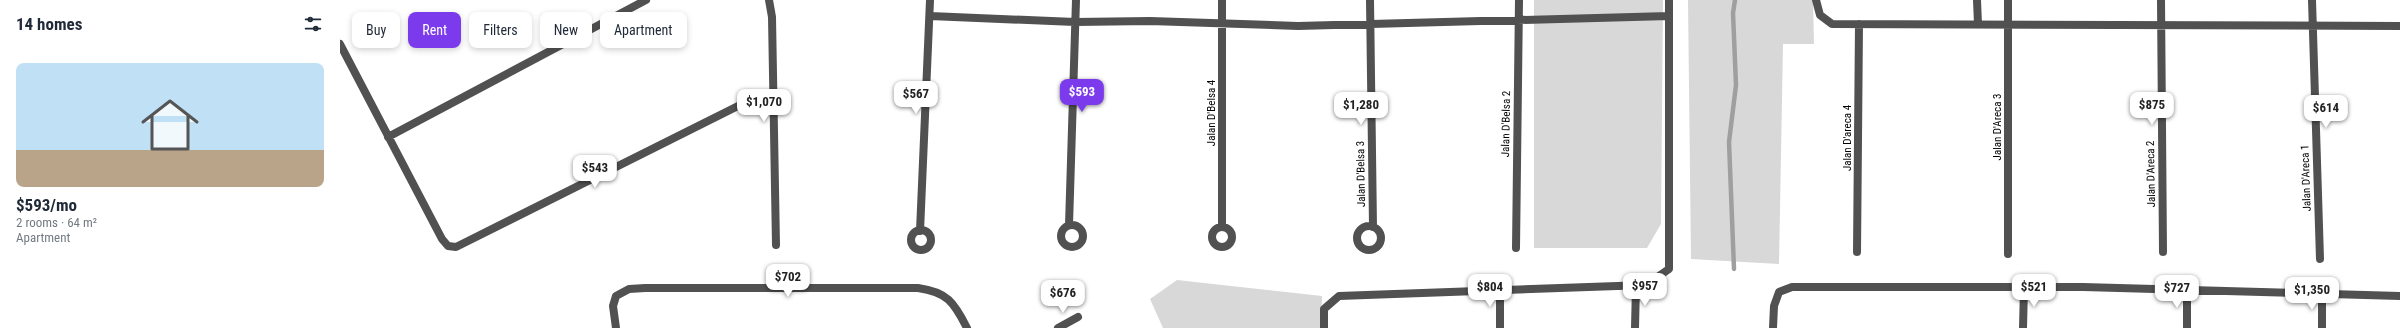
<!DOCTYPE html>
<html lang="en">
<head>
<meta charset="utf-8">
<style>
	body { margin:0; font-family:"Roboto Condensed",sans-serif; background:#f6f6f7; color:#1f2937; height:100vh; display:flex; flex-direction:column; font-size:15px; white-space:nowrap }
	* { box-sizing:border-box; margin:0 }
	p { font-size:13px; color:#747a83 }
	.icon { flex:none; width:22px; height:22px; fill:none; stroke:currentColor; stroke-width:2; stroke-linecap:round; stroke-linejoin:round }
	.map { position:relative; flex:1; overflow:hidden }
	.sheet { display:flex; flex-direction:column; background:#fff; width:340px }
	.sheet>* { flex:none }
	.hud { position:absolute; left:12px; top:12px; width:380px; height:36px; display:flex; gap:8px }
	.price { position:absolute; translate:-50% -34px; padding:0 9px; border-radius:8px; background:#fff; color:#222; font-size:13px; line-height:26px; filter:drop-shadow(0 1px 2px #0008) }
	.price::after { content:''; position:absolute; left:50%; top:24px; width:12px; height:9px; margin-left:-6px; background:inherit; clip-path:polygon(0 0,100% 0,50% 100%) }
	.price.on { background:#7c3aed; color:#fff }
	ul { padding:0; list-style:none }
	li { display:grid; align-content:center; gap:8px; height:212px; padding:0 16px }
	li+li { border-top:1px solid #e0e1e3 }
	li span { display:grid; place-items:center; height:124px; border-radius:8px; color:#555 }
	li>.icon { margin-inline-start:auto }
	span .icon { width:72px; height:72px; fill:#fffc; stroke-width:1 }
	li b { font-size:17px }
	h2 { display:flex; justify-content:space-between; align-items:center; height:48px; padding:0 16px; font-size:17px }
	.pill { padding:0 14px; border-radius:8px; background:#fff; box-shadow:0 2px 6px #0003; font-size:14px; line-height:36px }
	.pill.on { background:#7c3aed; color:#fff }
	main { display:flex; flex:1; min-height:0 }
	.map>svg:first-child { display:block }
</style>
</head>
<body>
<main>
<section class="sheet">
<h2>14 homes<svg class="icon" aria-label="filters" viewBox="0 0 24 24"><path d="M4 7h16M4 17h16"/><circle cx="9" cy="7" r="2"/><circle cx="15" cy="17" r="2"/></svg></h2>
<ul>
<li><span style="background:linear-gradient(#bfe0f5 70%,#b9a48a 0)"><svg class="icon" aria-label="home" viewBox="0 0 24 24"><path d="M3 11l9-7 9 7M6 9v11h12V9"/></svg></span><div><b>$593/mo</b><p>2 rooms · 64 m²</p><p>Apartment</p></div></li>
</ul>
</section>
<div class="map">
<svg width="2060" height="328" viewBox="0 0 2060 328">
	<rect width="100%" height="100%" fill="#fff"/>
	<path fill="#d8d8d8" d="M1194 0H1323L1321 224 1307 248H1194Z
		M1348 0H1473L1474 44H1443L1439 264 1351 259Z
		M837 280 982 296 981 328H823L810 299Z"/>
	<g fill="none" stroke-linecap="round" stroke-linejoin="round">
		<path stroke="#9f9f9f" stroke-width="4.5" d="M1394 269 1389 142 1396 85 1393 13 1395 0"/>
		<path stroke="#515151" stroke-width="8" d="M429 0 432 17 436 245
			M1030 0 1033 227
			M1476 0 1480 15 1492 24 2060 26
			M1637 0 1638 24
			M1668 0V254
			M1821 0 1823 252
			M1972 0 1980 259
			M590 16 735 22 810 21 958 26 1329 16
			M0 44 102 239 108 246 116 247 398 106
			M48 137 306 0
			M729 225 736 0
			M721 236a11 11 0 1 1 22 0a11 11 0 1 1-22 0Z
			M1017 238a12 12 0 1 1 24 0a12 12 0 1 1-24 0Z
			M882 226V0
			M872 237a10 10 0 1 1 20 0a10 10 0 1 1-20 0Z
			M571 240a10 10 0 1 1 20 0a10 10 0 1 1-20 0Z
			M580 231 590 0
			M1176 248 1179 0
			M1517 252 1519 24
			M1847 290V328
			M1982 293V328
			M276 328 273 306 276 296 289 289 305 288H578C607 292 614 302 627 328
			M718 328 738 317
			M984 328V309L999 296 1306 285 1329 269V0
			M1160 328V289
			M1295 328 1296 285
			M1433 328 1434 306 1439 292 1452 287H1743L2060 296
			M1683 328 1684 287"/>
	</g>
	<g text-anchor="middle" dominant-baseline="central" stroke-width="4" stroke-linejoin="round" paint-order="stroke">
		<g font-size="11" fill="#000" stroke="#fff">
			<text transform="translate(871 113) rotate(-90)">Jalan D'Belsa 4</text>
			<text transform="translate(1166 124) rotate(-89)">Jalan D'Belsa 2</text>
			<text transform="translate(1657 127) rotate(-90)">Jalan D'Areca 3</text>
			<text transform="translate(1507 138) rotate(-90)">Jalan D'areca 4</text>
			<text transform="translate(1021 174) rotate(-91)">Jalan D'Belsa 3</text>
			<text transform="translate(1811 174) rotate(-91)">Jalan D'Areca 2</text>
			<text transform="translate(1966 178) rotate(-92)">Jalan D'Areca 1</text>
		</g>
	</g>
</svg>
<b class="price on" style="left:742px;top:113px">$593</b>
<b class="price" style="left:576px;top:115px">$567</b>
<b class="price" style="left:424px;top:123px">$1,070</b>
<b class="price" style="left:1021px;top:126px">$1,280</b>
<b class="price" style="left:1812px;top:126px">$875</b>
<b class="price" style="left:1986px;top:129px">$614</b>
<b class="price" style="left:255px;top:189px">$543</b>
<b class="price" style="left:448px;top:298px">$702</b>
<b class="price" style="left:1305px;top:307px">$957</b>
<b class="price" style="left:1150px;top:308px">$804</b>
<b class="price" style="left:1694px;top:308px">$521</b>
<b class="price" style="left:1837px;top:309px">$727</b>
<b class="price" style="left:1972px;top:311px">$1,350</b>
<b class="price" style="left:723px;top:314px">$676</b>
<div class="hud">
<a class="pill">Buy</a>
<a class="pill on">Rent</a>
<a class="pill">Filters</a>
<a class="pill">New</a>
<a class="pill">Apartment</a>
</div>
</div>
</main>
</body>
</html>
